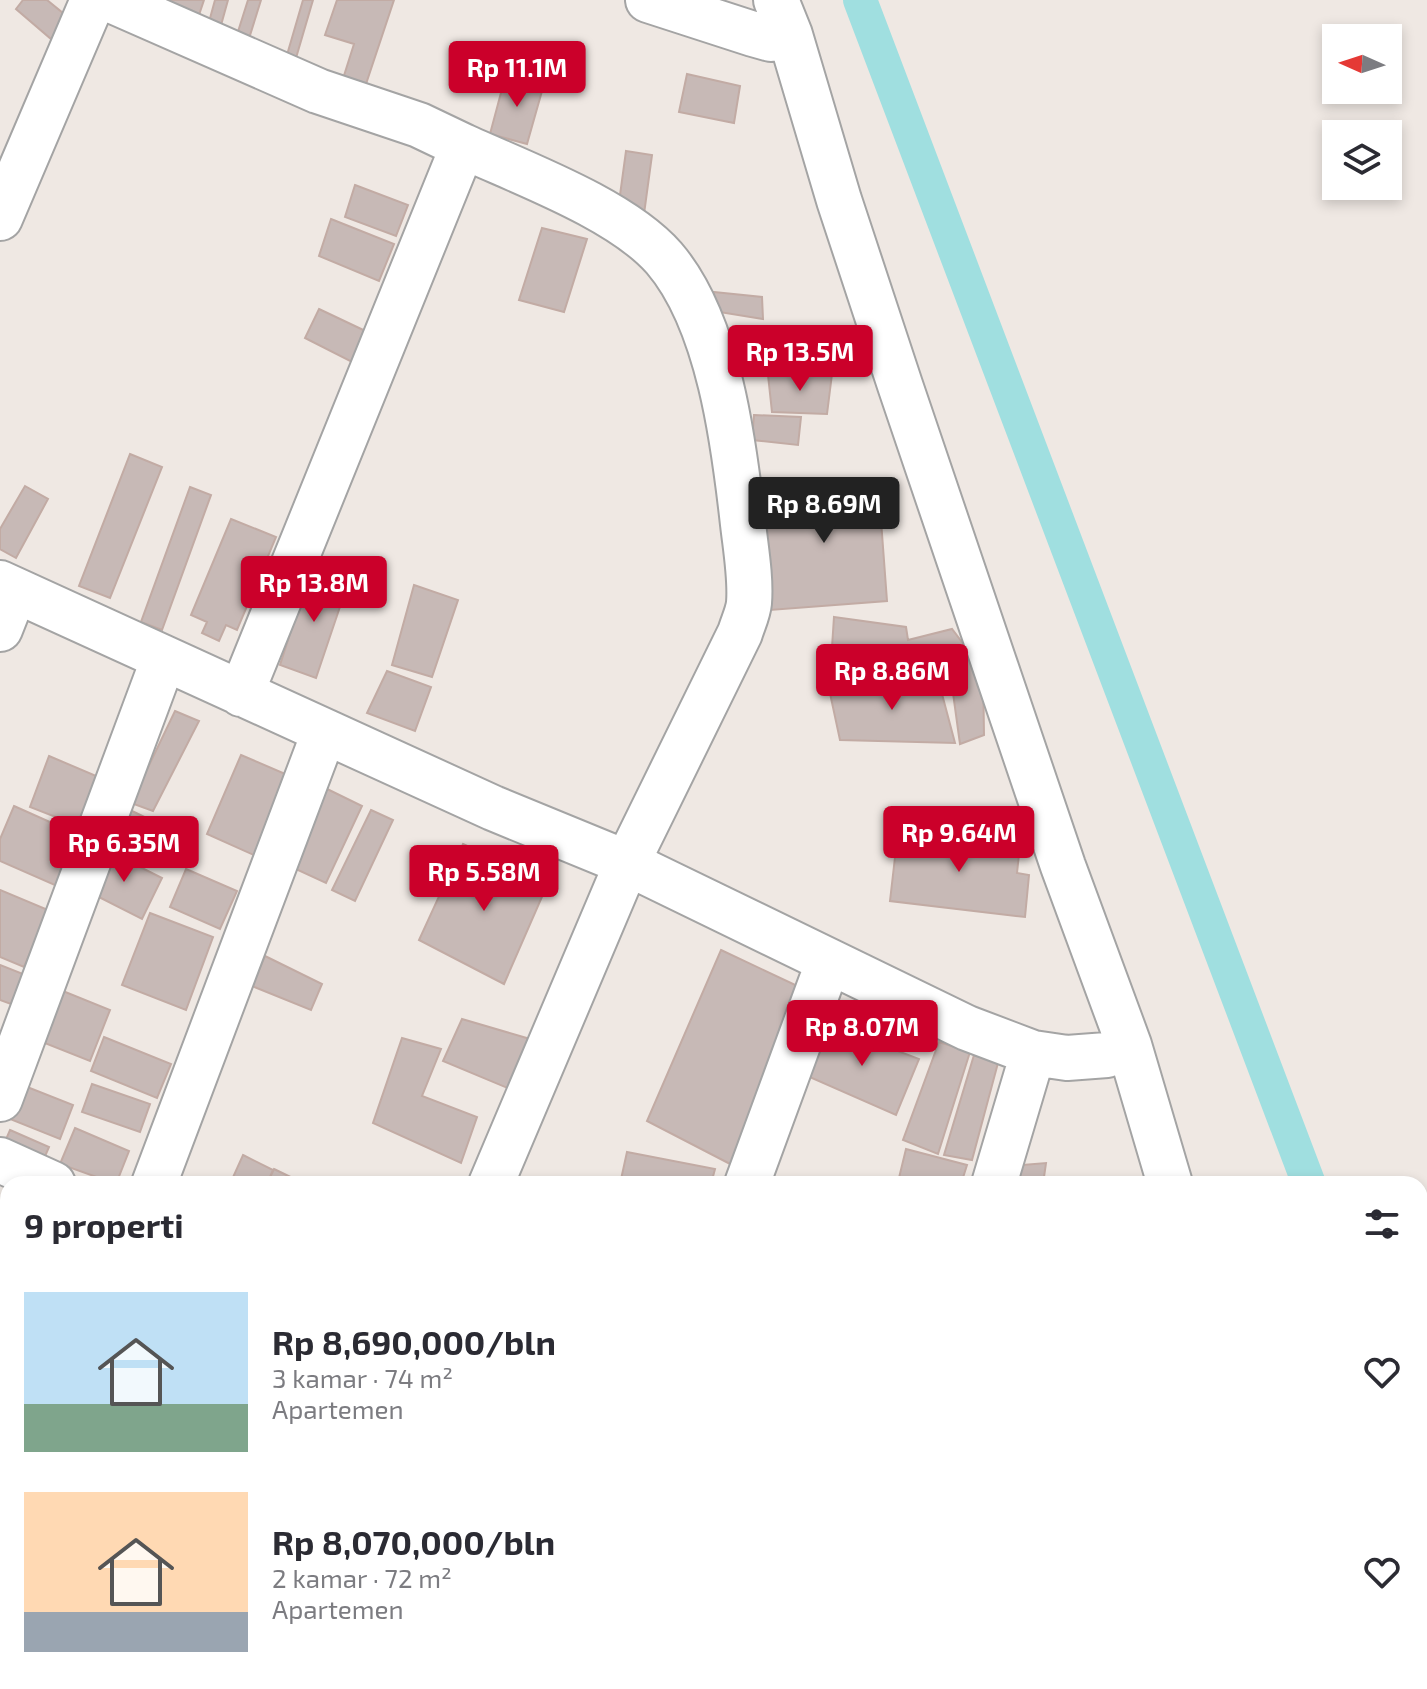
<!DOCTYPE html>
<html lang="id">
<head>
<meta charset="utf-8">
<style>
	body { margin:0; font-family:"Exo 2",sans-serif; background:#f2f2f3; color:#2b2b33; height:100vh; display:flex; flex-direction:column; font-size:30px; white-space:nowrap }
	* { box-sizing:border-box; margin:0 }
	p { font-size:26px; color:#7c7c81 }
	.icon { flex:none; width:44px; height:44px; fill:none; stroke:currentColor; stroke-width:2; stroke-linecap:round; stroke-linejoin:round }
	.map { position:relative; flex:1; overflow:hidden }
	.details { position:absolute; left:0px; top:1176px; width:1428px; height:514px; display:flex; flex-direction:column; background:#fff; border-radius:24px 24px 0 0; box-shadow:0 4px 12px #0003 }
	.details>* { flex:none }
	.needle { width:52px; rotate:273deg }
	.buttons { position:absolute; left:1322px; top:24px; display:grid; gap:16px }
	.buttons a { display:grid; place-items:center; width:80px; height:80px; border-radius:0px; background:#fff; box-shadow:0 4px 12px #0003; font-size:40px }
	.price { position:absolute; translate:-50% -68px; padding:0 18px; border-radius:8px; background:#cb002a; color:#fff; font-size:26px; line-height:52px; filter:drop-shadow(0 2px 4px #0008) }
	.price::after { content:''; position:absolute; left:50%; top:48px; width:24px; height:18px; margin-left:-12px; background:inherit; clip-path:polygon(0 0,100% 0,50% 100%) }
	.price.on { background:#222; color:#fff }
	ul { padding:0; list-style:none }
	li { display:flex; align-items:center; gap:24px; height:200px; padding:0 24px }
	li span { display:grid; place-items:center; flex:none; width:224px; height:160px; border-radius:0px; color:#555 }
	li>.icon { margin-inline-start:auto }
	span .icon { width:96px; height:96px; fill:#fffc; stroke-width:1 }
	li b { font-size:34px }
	h2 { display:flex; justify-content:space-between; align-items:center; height:96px; padding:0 24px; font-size:34px }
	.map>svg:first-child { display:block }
</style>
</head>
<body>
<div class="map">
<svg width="1427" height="1689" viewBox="0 0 1427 1689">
	<rect width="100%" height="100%" fill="#efe8e3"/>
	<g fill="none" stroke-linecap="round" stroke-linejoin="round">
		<path stroke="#a0dfe0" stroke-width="34" d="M860 0 1309 1184
			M1420 1520 1427 1542"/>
	</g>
	<path fill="#c7b9b6" stroke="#c2aba4" stroke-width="2" d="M23 0H47L69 18 51 39 16 9Z
		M163 0H204L199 15Z
		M215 0H228L218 36 206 33Z
		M248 0H261L247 45 235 41Z
		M303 0H313L291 75 282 72Z
		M337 0H394L364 90 342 82 354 44 325 35Z
		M506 74 544 84 527 144 490 134Z
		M687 74 740 86 734 123 679 112Z
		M626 151 652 155 644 214 618 210Z
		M355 185 408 205 396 236 345 217Z
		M331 219 394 244 379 281 319 256Z
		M542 228 587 239 564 312 519 300Z
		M714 292 762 297 763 319 713 311Z
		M319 309 376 336 358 365 305 338Z
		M832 374 827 414 772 412 768 375Z
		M754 415 801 417 798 445 752 440Z
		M130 454 162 467 110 598 79 586Z
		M878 480 887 601 770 610 761 488Z
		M25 486 48 499 16 558 0 549V529Z
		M190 487 211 495 162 630 141 622Z
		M231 519 276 537 237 630 226 625 219 641 202 633 207 622 191 615Z
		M310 572 348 583 316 678 280 665Z
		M414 585 458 600 432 677 392 665Z
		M834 617 906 627 908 640 952 629 983 670 984 735 960 744 950 671 830 678Z
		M387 671 431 687 415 731 367 713Z
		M938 679 955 743 840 740 828 684Z
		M175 711 199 721 153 811 131 803Z
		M241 755 290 776 256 856 207 834Z
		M49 756 115 784 94 832 30 807Z
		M321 786 362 806 326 883 285 864Z
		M14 806 79 835 57 886 0 861V839Z
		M130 810 163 826 147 858 114 842Z
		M371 810 393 820 355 901 332 890Z
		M898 831 1020 845 1017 873 1029 875 1025 917 890 901Z
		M463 844 548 883 504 984 419 940Z
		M106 850 162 878 142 919 87 891Z
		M186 869 237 891 220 929 170 907Z
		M0 890 48 910 24 967 0 957Z
		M150 913 213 937 186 1010 122 985Z
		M721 950 806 990 736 1167 647 1121Z
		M265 956 322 984 311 1010 252 986Z
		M0 965 23 974 11 1004 0 1000Z
		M48 985 110 1010 90 1061 27 1036Z
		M462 1019 530 1039 510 1089 443 1061Z
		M824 1023 919 1059 896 1115 805 1075Z
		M104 1037 171 1064 157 1098 91 1071Z
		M402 1038 441 1049 422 1096 477 1117 461 1163 373 1123Z
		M939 1042 970 1052 938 1154 903 1140Z
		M974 1055 998 1063 972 1160 944 1155Z
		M12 1081 73 1105 60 1139 0 1115Z
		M92 1084 150 1104 140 1132 82 1112Z
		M75 1128 129 1151 116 1184 60 1164Z
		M10 1130 49 1147 40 1168 1 1151Z
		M906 1149 967 1165 961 1184 898 1182Z
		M627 1152 715 1169 711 1184H620Z
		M243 1155 273 1170 267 1184H230Z
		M1046 1163 1043 1184H1006L1009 1166Z
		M274 1169 305 1184H267Z
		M592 1682H636L649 1689H589Z
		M849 1682H913L911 1689H847Z
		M921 1682H950L947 1689H919Z"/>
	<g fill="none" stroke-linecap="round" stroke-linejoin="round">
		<g stroke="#a4a4a4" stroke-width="48">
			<path id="minor" d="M111 0 318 91 419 125 463 146 241 694
				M648 0 753 34 771 39 790 35
				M776 0 790 35 839 200 900 385 1063 866 1129 1045 1170 1184
				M463 146C522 173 621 209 664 258 719 322 734 443 743 524 746 550 751 578 749 603 748 613 743 623 740 633L627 863 491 1184
				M0 218 93 0
				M0 583 493 808 627 863 967 1028 1033 1053 1067 1058 1107 1055 1129 1045
				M0 629 15 591
				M0 1099 164 658
				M0 1160 53 1184
				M154 1184 324 733
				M747 1184 828 963
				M994 1184 1033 1053
				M1333 1682 1336 1689
				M522 1689 526 1682
				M820 1689 823 1682"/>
		</g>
		<use href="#minor" stroke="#fff" stroke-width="44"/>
	</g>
</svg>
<div class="buttons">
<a><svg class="needle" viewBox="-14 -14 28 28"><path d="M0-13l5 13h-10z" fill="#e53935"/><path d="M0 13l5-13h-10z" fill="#7c7c81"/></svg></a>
<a><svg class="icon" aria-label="layers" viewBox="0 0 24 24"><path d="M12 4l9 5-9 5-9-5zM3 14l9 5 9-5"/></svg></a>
</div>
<b class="price" style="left:517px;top:109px">Rp 11.1M</b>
<b class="price" style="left:800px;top:393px">Rp 13.5M</b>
<b class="price on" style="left:824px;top:545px">Rp 8.69M</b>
<b class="price" style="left:314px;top:624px">Rp 13.8M</b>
<b class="price" style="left:892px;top:712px">Rp 8.86M</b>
<b class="price" style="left:959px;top:874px">Rp 9.64M</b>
<b class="price" style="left:124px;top:884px">Rp 6.35M</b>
<b class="price" style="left:484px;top:913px">Rp 5.58M</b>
<b class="price" style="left:862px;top:1068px">Rp 8.07M</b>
<section class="details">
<h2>9 properti<svg class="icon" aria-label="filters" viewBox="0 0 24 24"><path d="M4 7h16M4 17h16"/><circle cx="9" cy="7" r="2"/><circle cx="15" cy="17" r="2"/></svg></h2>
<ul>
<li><span style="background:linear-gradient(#bfe0f5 70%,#7fa58c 0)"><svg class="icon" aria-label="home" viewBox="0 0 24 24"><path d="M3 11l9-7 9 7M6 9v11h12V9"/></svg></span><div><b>Rp 8,690,000/bln</b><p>3 kamar · 74 m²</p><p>Apartemen</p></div><svg class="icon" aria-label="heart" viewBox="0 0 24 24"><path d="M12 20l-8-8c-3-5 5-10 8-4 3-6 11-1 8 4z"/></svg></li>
<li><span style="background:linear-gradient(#ffd9b3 75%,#9aa5b1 0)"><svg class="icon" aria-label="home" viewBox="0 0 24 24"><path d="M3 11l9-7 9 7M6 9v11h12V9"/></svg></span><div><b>Rp 8,070,000/bln</b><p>2 kamar · 72 m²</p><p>Apartemen</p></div><svg class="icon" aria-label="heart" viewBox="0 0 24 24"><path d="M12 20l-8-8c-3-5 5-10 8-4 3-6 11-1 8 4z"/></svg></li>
</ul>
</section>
</div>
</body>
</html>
